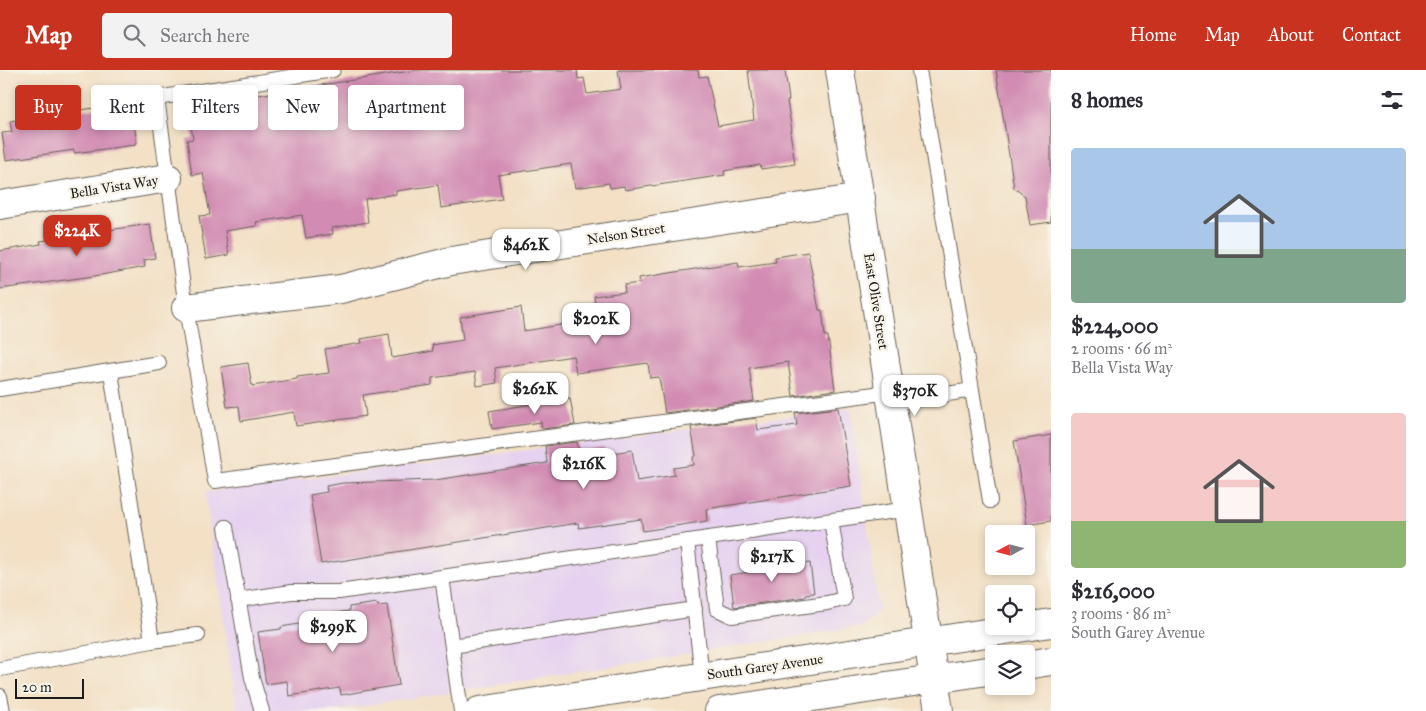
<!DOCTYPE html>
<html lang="en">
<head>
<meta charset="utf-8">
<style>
	body { margin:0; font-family:"IM FELL Great Primer",serif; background:#f2f2f3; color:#2b2b33; height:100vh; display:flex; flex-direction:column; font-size:19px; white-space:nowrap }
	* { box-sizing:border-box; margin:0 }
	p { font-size:16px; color:#7c7c81 }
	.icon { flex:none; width:28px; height:28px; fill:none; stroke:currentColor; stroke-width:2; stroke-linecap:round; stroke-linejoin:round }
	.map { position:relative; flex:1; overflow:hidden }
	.panel { display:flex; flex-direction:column; background:#fff; width:375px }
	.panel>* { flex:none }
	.guide { position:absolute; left:15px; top:15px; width:475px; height:45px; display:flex; gap:10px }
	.needle { width:32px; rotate:263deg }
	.buttons { position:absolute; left:985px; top:455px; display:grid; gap:10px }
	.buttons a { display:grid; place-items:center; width:50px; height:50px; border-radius:5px; background:#fff; box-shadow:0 2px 8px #0003; font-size:25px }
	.scale { position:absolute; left:15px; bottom:12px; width:69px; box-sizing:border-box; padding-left:5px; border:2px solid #1c1c1c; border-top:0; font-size:14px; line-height:18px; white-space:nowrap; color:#1c1c1c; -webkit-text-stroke:4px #f7f3e8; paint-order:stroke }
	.price { position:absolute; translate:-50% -42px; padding:0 11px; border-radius:10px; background:#fff; color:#222; font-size:16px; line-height:32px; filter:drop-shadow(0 1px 2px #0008) }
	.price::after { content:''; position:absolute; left:50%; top:30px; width:15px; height:11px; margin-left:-8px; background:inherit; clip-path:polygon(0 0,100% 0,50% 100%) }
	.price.current { background:#c8321e; color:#fff }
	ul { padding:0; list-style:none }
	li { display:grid; align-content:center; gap:10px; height:265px; padding:0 20px }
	li span { display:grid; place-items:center; height:155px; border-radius:5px; color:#555 }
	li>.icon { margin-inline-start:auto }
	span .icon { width:90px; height:90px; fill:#fffc; stroke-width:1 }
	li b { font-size:21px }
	h2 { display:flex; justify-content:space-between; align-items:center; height:60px; padding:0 20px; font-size:21px }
	.pill { padding:0 18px; border-radius:5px; background:#fff; box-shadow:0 2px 8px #0003; font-size:18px; line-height:45px }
	.pill.current { background:#c8321e; color:#fff }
	header { display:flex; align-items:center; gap:30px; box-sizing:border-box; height:70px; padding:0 25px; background:#c8321e; color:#fff }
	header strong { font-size:24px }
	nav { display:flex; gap:28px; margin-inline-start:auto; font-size:18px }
	.search { width:350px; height:45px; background:#f2f2f3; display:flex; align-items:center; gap:12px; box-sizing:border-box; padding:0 18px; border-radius:5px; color:#7c7c81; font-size:19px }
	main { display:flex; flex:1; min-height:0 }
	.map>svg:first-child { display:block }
</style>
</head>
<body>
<header>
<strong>Map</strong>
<div class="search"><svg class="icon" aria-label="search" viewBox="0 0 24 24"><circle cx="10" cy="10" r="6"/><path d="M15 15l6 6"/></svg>Search here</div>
<nav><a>Home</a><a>Map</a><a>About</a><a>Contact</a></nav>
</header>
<main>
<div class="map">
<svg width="1051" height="641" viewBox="0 0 1051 641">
	<rect width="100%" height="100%" fill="#f7f3e8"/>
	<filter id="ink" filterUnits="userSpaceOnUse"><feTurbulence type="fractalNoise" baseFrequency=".02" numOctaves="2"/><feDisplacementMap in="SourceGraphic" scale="10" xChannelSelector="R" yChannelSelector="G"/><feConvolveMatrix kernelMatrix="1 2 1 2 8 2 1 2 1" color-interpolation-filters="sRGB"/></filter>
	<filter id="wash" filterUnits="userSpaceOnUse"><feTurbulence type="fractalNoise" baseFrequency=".0096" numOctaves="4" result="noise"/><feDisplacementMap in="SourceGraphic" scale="20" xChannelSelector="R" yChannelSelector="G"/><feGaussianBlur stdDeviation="1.12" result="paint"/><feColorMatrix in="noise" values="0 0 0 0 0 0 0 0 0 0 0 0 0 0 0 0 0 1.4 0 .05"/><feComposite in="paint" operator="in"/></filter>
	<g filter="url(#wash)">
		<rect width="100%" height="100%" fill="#f3e0c5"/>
		<path fill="#e6d2f0" d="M851 338 879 541 862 556 333 641H237L205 422Z"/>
		<g id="blocks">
			<path fill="#d28cb3" d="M417 0H577L578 9 584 8 587 24 621 19 618 0H698L699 7 707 6 718 56 754 50 748 0H785L789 30 787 31 792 61 790 62 795 94 761 99 760 95 724 101 725 105 625 120 624 116 610 118 609 113 575 118 571 94 498 105 502 129 441 138 438 115 396 121V124L365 129 368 152 332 158 333 164 306 168 302 145 256 152 257 156 225 161 229 185 206 189 199 146 210 145 203 103 192 105 187 70 193 69 188 36Z
				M996 0H1051V152L1030 155 1025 126 1014 118Z
				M120 34 121 41 132 40 137 73 134 74 135 75 74 83V80L6 90 2 63 12 62 10 51Z
				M150 154 155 188 144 190 145 197 101 205 0 219V181L41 174 40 171 89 165 88 163Z
				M808 182 819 240H822L825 266H828L835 320 793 326 788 292 749 298 754 331 665 343 659 307 650 308 648 293 576 303 573 286 495 298 497 313 477 316 475 302 432 308V315L363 325 366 346 296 356 294 342 241 351 239 336 227 337 221 297 248 293 252 316 297 309V307L329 303 325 279 362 273 361 269 389 264 392 288 433 281 432 275 463 270 460 247 521 237 524 261 597 249 594 226 625 222 624 215 640 213 639 208 738 192 739 197 776 192 775 187Z
				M570 328 575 355 542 359 541 352 492 359 489 341Z
				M838 338 851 416 706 439 707 451 643 461 641 449 579 458 578 453 321 494 310 425 327 422 326 416 343 413 435 410 547 393 545 376 577 372 579 382 604 378 605 384 632 380 637 411 675 405 673 398 694 395 693 387 696 386 691 357 756 348 758 360 797 355 795 343Z
				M1051 365V451L1027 455 1014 371Z
				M799 488 800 494 810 493 814 523 805 524V527L734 537 730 505 750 502 749 497 754 494Z
				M377 533 378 536 387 535 399 615 341 625 340 618 289 626 287 611 266 614 258 562 281 559V557L329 549 328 544 349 541V537Z"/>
		</g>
	</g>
	<g filter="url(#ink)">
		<use href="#blocks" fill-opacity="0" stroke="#676157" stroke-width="1"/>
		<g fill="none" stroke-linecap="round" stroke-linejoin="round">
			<g stroke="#676157" stroke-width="16">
				<path id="lane" d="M333 0 157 28 186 238 215 411 890 322
					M0 319 159 293
					M972 320 990 431
					M892 333 972 320 919 0
					M226 457 252 608 262 641
					M708 468 717 539 732 546 827 533 844 529 831 450
					M687 471 702 607
					M442 507 461 641
					M238 530 291 522H339L908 439
					M152 571 198 565
					M452 576 695 539
					M0 599 152 571 111 302
					M0 626 3 641"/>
			</g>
			<g stroke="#676157" stroke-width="30">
				<path id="street" d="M0 135 168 108
					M186 238 341 219 451 191 861 128"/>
			</g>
			<g stroke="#676157" stroke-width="30">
				<path id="secondary" d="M840 0 939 641"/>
			</g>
			<g stroke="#676157" stroke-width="30">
				<path id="primary" d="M1026 595 1051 591
					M479 641 1051 553
					M719 641 994 600"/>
			</g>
			<use href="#lane" stroke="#fff" stroke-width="14"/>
			<use href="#street" stroke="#fff" stroke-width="28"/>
			<use href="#secondary" stroke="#fff" stroke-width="28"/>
			<use href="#primary" stroke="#fff" stroke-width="28"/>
		</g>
	</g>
	<g text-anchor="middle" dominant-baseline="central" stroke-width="4.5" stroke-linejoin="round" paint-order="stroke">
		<g font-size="14" fill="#1c1c1c" stroke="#f7f3e8">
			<text transform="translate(114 117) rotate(-9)">Bella Vista Way</text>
			<text transform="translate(626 164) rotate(-9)">Nelson Street</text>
			<text transform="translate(876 231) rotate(81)">East Olive Street</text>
			<text transform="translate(765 597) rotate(-8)">South Garey Avenue</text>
		</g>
	</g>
</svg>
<div class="buttons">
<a><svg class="needle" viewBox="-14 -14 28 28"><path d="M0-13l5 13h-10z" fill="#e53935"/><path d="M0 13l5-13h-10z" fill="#7c7c81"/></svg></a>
<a><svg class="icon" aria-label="locate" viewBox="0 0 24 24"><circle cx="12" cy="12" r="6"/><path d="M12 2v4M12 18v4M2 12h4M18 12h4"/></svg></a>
<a><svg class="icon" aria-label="layers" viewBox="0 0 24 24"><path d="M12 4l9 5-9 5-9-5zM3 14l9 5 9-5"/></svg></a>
</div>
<div class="scale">20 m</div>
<b class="price current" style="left:77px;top:187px">$224K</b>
<b class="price" style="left:526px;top:201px">$462K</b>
<b class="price" style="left:596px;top:275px">$202K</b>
<b class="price" style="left:535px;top:345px">$262K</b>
<b class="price" style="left:915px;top:347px">$370K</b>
<b class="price" style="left:584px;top:420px">$216K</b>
<b class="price" style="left:772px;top:513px">$217K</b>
<b class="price" style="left:333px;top:583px">$299K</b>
<div class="guide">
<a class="pill current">Buy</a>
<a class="pill">Rent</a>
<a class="pill">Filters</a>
<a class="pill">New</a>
<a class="pill">Apartment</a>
</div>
</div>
<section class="panel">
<h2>8 homes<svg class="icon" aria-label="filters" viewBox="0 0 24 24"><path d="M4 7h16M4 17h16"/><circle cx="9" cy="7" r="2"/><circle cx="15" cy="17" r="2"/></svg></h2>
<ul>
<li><span style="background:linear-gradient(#a9c7e8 65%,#7fa58c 0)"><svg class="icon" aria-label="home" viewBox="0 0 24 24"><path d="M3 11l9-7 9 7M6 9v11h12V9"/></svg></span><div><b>$224,000</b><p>2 rooms · 66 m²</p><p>Bella Vista Way</p></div></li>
<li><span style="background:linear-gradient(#f6c9c9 70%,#8fb573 0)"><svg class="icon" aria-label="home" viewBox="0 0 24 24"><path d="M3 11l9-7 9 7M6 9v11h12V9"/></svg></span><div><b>$216,000</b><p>3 rooms · 86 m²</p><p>South Garey Avenue</p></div></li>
</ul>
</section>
</main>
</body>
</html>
